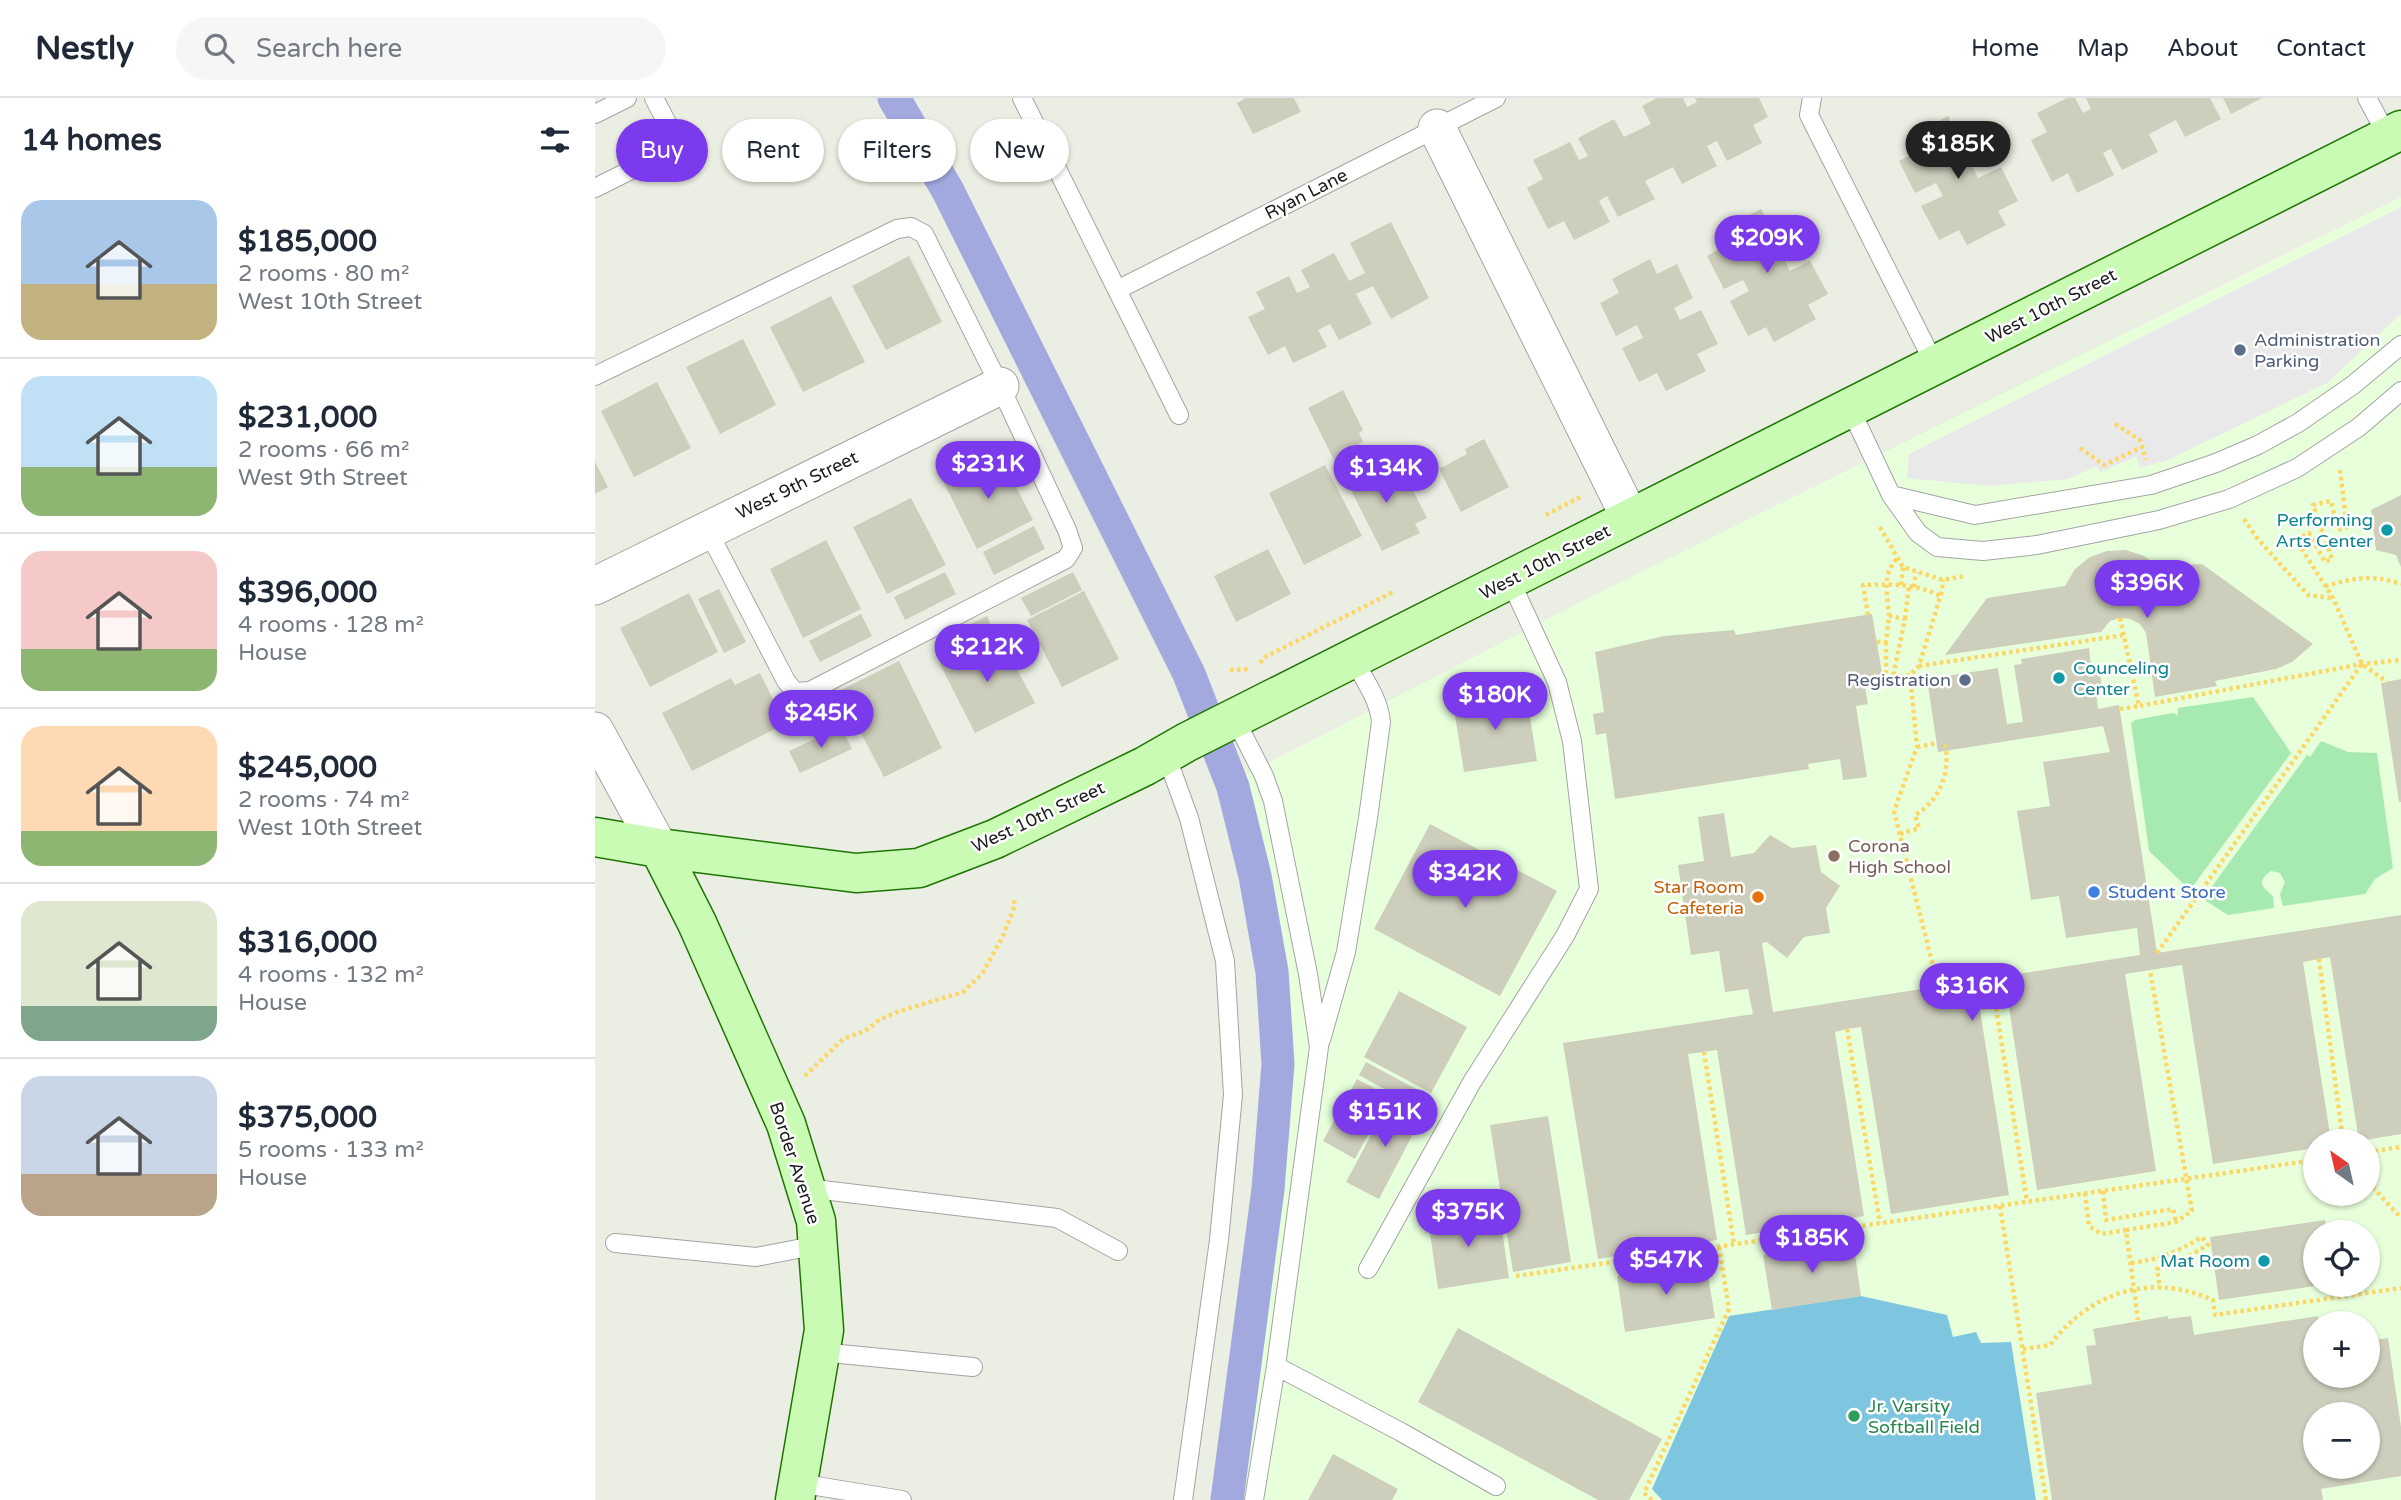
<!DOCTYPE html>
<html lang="en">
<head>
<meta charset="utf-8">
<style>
	body { margin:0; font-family:"Varela Round",sans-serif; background:#f6f6f7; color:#1f2937; height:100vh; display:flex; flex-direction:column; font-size:26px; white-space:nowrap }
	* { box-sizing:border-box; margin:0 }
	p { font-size:23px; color:#747a83 }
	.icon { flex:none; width:38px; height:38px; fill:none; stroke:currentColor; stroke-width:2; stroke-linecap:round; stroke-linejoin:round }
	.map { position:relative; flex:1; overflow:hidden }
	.side { display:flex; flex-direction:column; background:#fff; width:595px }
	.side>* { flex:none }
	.guide { position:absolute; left:21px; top:21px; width:665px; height:63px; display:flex; gap:14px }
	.needle { width:46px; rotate:326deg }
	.fabs { position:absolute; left:1708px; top:1031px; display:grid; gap:14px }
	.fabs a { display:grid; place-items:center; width:77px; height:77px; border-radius:50%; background:#fff; box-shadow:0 2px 5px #0004; font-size:35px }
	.price { position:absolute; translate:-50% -60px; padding:0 16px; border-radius:24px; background:#7c3aed; color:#fff; font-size:23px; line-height:46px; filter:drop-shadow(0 2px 4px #0008) }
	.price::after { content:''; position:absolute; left:50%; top:42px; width:21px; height:16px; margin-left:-10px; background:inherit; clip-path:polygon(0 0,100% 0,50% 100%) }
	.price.on { background:#222; color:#fff }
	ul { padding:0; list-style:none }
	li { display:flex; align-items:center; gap:21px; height:175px; padding:0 21px }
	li+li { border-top:2px solid #e0e1e3 }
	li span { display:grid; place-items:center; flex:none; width:196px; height:140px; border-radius:21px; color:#555 }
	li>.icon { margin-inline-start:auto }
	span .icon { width:84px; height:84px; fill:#fffc; stroke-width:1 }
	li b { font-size:30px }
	h2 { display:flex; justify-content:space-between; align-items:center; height:84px; padding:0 21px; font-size:30px }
	.tag { padding:0 24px; border-radius:32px; background:#fff; box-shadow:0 2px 5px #0004; font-size:24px; line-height:63px }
	.tag.on { background:#7c3aed; color:#fff }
	header { display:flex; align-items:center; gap:42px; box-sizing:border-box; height:98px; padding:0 35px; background:#fff; border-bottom:2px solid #e0e1e3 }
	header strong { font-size:33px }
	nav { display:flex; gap:38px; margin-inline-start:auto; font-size:24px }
	.search { width:490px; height:63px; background:#f6f6f7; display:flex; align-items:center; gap:18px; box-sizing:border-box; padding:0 24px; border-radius:38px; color:#747a83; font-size:26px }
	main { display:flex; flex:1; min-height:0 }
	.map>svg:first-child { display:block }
</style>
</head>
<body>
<header>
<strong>Nestly</strong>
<div class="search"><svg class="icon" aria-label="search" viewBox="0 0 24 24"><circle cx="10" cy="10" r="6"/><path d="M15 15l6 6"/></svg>Search here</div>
<nav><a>Home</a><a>Map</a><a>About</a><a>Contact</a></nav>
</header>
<main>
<section class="side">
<h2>14 homes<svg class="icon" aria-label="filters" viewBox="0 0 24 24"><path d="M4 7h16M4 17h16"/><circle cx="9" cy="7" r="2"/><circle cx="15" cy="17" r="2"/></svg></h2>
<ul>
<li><span style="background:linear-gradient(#a9c7e8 60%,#c2b280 0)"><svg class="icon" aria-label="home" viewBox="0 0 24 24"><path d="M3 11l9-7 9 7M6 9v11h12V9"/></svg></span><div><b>$185,000</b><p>2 rooms · 80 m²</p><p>West 10th Street</p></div></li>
<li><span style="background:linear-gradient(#bfe0f5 65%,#8fb573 0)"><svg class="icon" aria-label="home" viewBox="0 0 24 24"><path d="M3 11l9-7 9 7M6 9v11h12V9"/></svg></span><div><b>$231,000</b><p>2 rooms · 66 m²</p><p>West 9th Street</p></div></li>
<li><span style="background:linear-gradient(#f6c9c9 70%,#8fb573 0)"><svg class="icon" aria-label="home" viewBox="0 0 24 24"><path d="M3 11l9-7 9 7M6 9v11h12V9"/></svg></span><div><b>$396,000</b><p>4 rooms · 128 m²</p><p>House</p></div></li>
<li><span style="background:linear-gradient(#ffd9b3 75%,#8fb573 0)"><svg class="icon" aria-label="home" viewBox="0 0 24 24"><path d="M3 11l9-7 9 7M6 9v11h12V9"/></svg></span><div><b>$245,000</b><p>2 rooms · 74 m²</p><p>West 10th Street</p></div></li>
<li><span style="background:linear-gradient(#dfe7d0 75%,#7fa58c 0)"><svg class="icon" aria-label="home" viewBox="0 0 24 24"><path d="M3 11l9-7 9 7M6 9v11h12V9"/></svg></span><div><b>$316,000</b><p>4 rooms · 132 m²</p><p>House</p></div></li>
<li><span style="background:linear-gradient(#c9d6e8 70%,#b9a48a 0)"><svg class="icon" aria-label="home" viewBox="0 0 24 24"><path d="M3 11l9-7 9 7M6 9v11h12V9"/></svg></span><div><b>$375,000</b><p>5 rooms · 133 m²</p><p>House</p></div></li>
</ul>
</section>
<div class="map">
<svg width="1806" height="1402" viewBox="0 0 1806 1402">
	<rect width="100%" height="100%" fill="#ebeee2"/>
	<path fill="#e7ffdb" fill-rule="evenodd" d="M1806 99V1402H641L696 1028 697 951 695 879 677 780 646 679 988 503ZM1720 1043H1773V1096H1720ZM1720 1134H1773V1186H1720ZM1720 1225H1773V1278H1720ZM1720 1316H1773V1368H1720Z"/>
	<path fill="#a6eab1" d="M1658 599 1696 655 1595 792 1554 753 1536 625 1540 622 1578 615 1583 618V610Z
		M1726 643 1753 654 1782 655 1798 770 1780 781 1770 796 1688 808 1685 796 1690 784 1685 775 1676 773C1661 784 1667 789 1678 798L1679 810 1633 817 1608 801 1712 657 1715 659Z"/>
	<path fill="#7ec6e0" d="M1266 1198 1352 1217 1358 1239 1381 1234 1386 1245 1416 1244 1441 1402H1067L1057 1391 1134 1218Z"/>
	<path fill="#e9e9e9" d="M1806 109V216L1732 285 1573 362 1545 370 1541 359 1505 374 1502 368 1473 381 1394 388 1312 380 1314 356Z"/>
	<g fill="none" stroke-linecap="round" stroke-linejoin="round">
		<path stroke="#a1a9de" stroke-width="33" d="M299 0 353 93 594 576 638 689 660 778 677 874 683 966 673 1091 632 1402"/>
	</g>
	<path fill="#cdcebc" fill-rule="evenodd" d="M651 0H699L706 14 658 36 642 5Z
		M1062 0H1088L1092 9 1102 4 1100 0H1164L1173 19 1158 27 1167 45 1132 63 1122 43 1112 48 1122 68 1087 86 1078 69 1050 83 1060 101 1023 119 1012 98 1004 103 1015 124 979 142 969 123 953 131 932 90 948 81 938 62 975 44 984 62 993 58 983 40 1019 21 1029 39 1056 26 1047 8Z
		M1472 0H1480L1488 15 1496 11 1491 0H1615L1626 21 1590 39 1581 22 1554 36 1563 54 1527 72 1516 51 1508 55 1519 77 1482 95 1473 75 1457 84 1436 42 1452 34 1442 15Z
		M1628 0H1667L1636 16Z
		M1353 18 1361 34 1382 23 1398 54 1376 66 1383 80 1406 69 1423 103 1403 113 1411 127 1372 147 1364 132 1344 142 1326 108 1348 98 1341 85 1320 95 1304 63 1323 53 1315 38Z
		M1166 111 1174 126 1191 118 1210 153 1190 163 1195 173 1215 163 1233 196 1213 207 1221 221 1179 244 1171 229 1153 238 1135 203 1154 193 1148 182 1129 191 1112 158 1130 148 1122 133Z
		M796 124 834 200 796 221 778 188 761 196 777 226 744 242 735 226 723 232 732 249 698 265 690 248 673 257 653 219 670 211 661 194 694 178 702 195 715 189 706 172 739 155 754 183 770 175 755 145Z
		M314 158 347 224 291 252 257 188Z
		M1055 161 1062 176 1082 166 1098 200 1079 210 1085 222 1106 212 1123 246 1102 256 1111 273 1071 293 1062 275 1044 284 1027 250 1048 240 1042 227 1021 238 1005 205 1024 195 1017 181Z
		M236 198 270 264 208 294 175 229Z
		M148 241 181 307 125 336 91 269Z
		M62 284 96 350 39 379 6 313Z
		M748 292 768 332 764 335 768 344 763 346 767 356 742 368 713 310Z
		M889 341 914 389 866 414 844 371 872 356 870 351Z
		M404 355 438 422 382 451 348 383Z
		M777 362 788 385 809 375 832 420 820 426 825 435 787 453 748 377Z
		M0 364 13 389 0 396Z
		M730 367 767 438 709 467 674 395Z
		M1806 397V469L1801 457 1781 452 1776 412Z
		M316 400 351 467 292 496 258 429Z
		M439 428 450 451 399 477 388 454Z
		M231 442 266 511 208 540 175 471Z
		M673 451 696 496 641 524 619 478Z
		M1531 452 1549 458 1564 469 1607 466 1718 546 1697 564 1681 571 1620 583 1622 588 1560 599 1551 535 1545 526 1535 521 1525 520 1515 523 1506 534 1350 557 1392 500 1470 488 1480 471 1495 459 1512 453Z
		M350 474 361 496 310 522 299 499Z
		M478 474 487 492 436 518 426 500Z
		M124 491 151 544 129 555 103 501Z
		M489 493 524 561 467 589 432 522Z
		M94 495 123 554 55 589 25 530Z
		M266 516 277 538 225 564 214 543Z
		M1277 516 1288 581 1269 584 1273 606 1261 608 1272 679 1248 682 1245 661 1213 666 1214 671 1020 701 1011 635 1001 637 998 616 1009 614 1000 554 1069 538 1139 532 1141 537Z
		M392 518 400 536 349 562 340 544Z
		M403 536 440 605 380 635 345 566Z
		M1494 550 1496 567 1503 566 1508 594 1501 595 1503 611 1524 607 1562 855 1806 817V1036L1764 1043 1735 859 1724 861 1708 864 1736 1043H1720V1050L1618 1066 1587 867 1530 876 1561 1073 1442 1092 1414 909 1385 912 1414 1097 1296 1116 1266 929 1252 931 1240 934 1269 1118 1151 1137 1122 952 1093 956 1122 1142 1003 1161 968 945 1158 916 1153 891 1130 894 1124 853 1096 857 1083 767 1109 763 1103 719 1129 715 1136 759 1159 755 1175 737 1197 750 1221 747 1226 774 1245 788 1231 810 1235 835 1209 839 1192 860 1172 844 1167 845 1178 914 1545 857 1542 830 1471 840 1464 798 1436 802 1422 713 1455 708 1448 664 1515 654 1508 628 1343 654 1332 581 1403 570 1412 626 1428 624 1419 567 1427 566 1426 561Z
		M304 563 347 650 289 679 254 612 288 594 255 610 246 592Z
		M165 575 190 626 97 673 67 615 136 580 140 587Z
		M1806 581V704H1804L1786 585Z
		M931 594 942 663 869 674 858 605Z
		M246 629 257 651 205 675 194 653Z
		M835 726 962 793 905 898 779 831Z
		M804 893 872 929 836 995 769 959Z
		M771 964 823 992 816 1006 764 977Z
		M762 981 794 998 760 1061 728 1043Z
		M796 1000 828 1017 784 1101 751 1084Z
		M953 1018 976 1164 918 1174 895 1027Z
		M904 1111 914 1180 843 1191 833 1121Z
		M1730 1122 1732 1134H1720V1188L1624 1202 1615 1139Z
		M1258 1142 1266 1198 1177 1212 1168 1157Z
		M1111 1165 1120 1220 1030 1234 1022 1178Z
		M1573 1218V1221L1596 1218 1599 1237 1723 1218 1724 1225H1720V1278H1773V1243L1793 1240 1806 1329V1378L1726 1391 1728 1402H1457L1441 1295 1497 1286 1491 1248 1501 1247 1498 1231ZM1720 1316H1773V1368H1720Z
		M863 1230 1067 1341 1034 1402H1003L823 1304Z
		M738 1356 803 1391 797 1402H713Z"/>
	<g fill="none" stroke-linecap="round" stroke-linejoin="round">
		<g stroke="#a4a4a4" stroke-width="20">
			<path id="lane" d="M427 0 584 317
				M1217 0 1214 17 1340 267
				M1772 0 1793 39
				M0 16 32 0
				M0 90 84 48 59 0
				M522 192 901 0
				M0 278 302 131 316 129 329 136 405 288 472 432 478 450 471 461 215 593 200 594 191 583 112 431
				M1255 310 1296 397 1323 435 1342 449 1388 453 1442 447 1564 422 1634 401 1702 370 1764 329 1806 293
				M1296 397 1380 417 1556 387 1621 365 1663 347 1703 325 1758 287 1806 247
				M640 621 669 678 678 703 713 876 724 949 681 1268 806 1334 901 1388
				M571 657 594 720 630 863 638 997 624 1142 588 1402
				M726 942 751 854 773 720 786 624C784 601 769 581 758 561
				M211 1090 462 1120 523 1153
				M20 1145 161 1159 223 1147
				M773 1171 877 984 970 838 994 791 977 643 962 584 915 482
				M225 1254 378 1269
				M203 1385 307 1402
				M659 1402 681 1268"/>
		</g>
		<g stroke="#a4a4a4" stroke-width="39">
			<path id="street" d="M842 30 1035 420
				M0 488 405 288
				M0 633 64 750"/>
		</g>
		<g stroke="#1e7602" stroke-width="41">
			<path id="secondary" d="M0 739 64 750 261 775 324 770 400 741 550 668 592 644 1806 32
				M64 750 102 825 191 1026 221 1123 229 1232 200 1402"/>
		</g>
		<path stroke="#fdd765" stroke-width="4.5" stroke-dasharray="3.5 3.5" stroke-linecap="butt" d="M1520 326 1545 342 1551 362
			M1485 350 1509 367 1547 349
			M1745 372 1752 429 1743 432 1736 403 1718 407 1737 461 1730 464 1714 435 1701 442 1738 500 1767 566 1792 584
			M951 417 987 398
			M1649 421 1662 440 1713 497 1737 500
			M1285 429 1308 469 1348 482 1370 478
			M1306 487 1308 469
			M1730 488C1760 480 1776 476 1806 486
			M1319 489 1321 474
			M1273 517 1268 487C1295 486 1321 485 1345 498
			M1294 518C1293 499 1286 476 1302 461
			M1525 520 1544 608 1767 566 1806 562
			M1310 521 1314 488
			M1282 544H1291L1294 518 1310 521 1298 579
			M1291 544V580L1315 577 1324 568 1347 493 1348 482
			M665 565 670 559 800 493
			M1324 568 1529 537
			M635 572 655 571
			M1315 577 1322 649 1299 713 1343 888
			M1525 611 1544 608
			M1322 649 1342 645
			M1305 736 1324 730 1320 717C1345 703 1356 673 1350 644
			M1562 855 1767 566
			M1724 861 1748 1043
			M1401 910 1432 1104
			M1252 931 1285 1125
			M1109 954 1139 1146
			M210 978 248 941 270 933 284 922 302 914 368 894 387 876 408 838 420 807 418 799
			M1773 1054 1806 1049
			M1773 1084 1806 1120
			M1508 1093 1511 1122 1578 1111 1581 1124
			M1490 1095 1494 1128 1506 1136 1531 1132 1543 1222
			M1405 1108 1451 1402
			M1531 1132 1581 1124 1597 1113 1555 872
			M1536 1165C1564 1162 1584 1153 1607 1139L1613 1147 1583 1164 1562 1171 1565 1190
			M921 1178 1720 1062
			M1428 1251 1455 1247C1495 1194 1556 1174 1618 1202L1620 1217 1806 1190
			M1057 1402 1049 1395 1134 1211 1124 1148"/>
		<use href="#lane" stroke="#fff" stroke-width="18"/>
		<use href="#street" stroke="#fff" stroke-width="37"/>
		<use href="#secondary" stroke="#c9fbb4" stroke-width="38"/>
	</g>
	<g fill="#5c6f8a" stroke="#fff" stroke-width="2.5">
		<circle cx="1645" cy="252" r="7"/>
		<circle cx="1370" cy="582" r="7"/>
	</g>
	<g fill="#0f9aa8" stroke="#fff" stroke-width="2.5">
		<circle cx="1792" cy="432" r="7"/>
		<circle cx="1464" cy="580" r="7"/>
		<circle cx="1669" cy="1163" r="7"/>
	</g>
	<circle fill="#8d6e63" stroke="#fff" stroke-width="2.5" cx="1239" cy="758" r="7"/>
	<circle fill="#3f7fe0" stroke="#fff" stroke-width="2.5" cx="1499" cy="794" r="7"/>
	<circle fill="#e8710a" stroke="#fff" stroke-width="2.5" cx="1163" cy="799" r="7"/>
	<circle fill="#2e9e5b" stroke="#fff" stroke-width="2.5" cx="1259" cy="1318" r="7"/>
	<g text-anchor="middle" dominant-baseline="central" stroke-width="5" stroke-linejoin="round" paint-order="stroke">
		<g font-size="18" fill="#1d1d1d" stroke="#fff">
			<text transform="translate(711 96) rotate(-27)">Ryan Lane</text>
			<text transform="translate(1456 208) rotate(-27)">West 10th Street</text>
			<text transform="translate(202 387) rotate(-26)">West 9th Street</text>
			<text transform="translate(950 464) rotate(-27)">West 10th Street</text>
			<text transform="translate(443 719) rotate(-25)">West 10th Street</text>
			<text transform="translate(200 1065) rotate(72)">Border Avenue</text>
		</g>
		<g font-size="18" fill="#4e5e75" stroke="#fff" text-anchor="start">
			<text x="1659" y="242">Administration<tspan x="1659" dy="21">Parking</tspan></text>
			<text x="1356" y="582" text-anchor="end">Registration</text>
		</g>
		<g font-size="18" fill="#0d838f" stroke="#fff" text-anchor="end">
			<text x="1778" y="422">Performing<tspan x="1778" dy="21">Arts Center</tspan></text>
			<text x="1478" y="570" text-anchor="start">Counceling<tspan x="1478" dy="21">Center</tspan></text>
			<text x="1655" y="1163">Mat Room</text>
		</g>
		<g font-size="18" fill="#785e54" stroke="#fff" text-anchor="start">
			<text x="1253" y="748">Corona<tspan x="1253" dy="21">High School</tspan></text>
		</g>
		<g font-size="18" fill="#c56008" stroke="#fff" text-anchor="end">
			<text x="1149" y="789">Star Room<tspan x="1149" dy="21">Cafeteria</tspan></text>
		</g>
		<g font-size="18" fill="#366cbe" stroke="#fff" text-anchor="start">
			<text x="1513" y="794">Student Store</text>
		</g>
		<g font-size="18" fill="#27864d" stroke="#fff" text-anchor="start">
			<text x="1273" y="1308">Jr. Varsity<tspan x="1273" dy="21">Softball Field</tspan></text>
		</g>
	</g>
</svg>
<div class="fabs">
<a><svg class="needle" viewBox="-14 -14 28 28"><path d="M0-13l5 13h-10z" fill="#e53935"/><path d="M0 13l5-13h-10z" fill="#747a83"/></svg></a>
<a><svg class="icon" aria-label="locate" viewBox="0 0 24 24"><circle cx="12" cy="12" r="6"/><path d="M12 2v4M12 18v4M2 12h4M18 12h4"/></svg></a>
<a>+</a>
<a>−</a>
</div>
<b class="price on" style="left:1363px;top:83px">$185K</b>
<b class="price" style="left:1172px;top:177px">$209K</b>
<b class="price" style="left:393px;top:403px">$231K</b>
<b class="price" style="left:791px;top:407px">$134K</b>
<b class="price" style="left:1552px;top:522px">$396K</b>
<b class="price" style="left:392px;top:586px">$212K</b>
<b class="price" style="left:900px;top:634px">$180K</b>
<b class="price" style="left:226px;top:652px">$245K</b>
<b class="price" style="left:870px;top:812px">$342K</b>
<b class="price" style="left:1377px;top:925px">$316K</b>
<b class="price" style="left:790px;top:1051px">$151K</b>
<b class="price" style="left:873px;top:1151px">$375K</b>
<b class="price" style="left:1217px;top:1177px">$185K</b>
<b class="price" style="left:1071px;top:1199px">$547K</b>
<div class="guide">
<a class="tag on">Buy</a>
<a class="tag">Rent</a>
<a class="tag">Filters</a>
<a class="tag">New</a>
</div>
</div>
</main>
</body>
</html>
